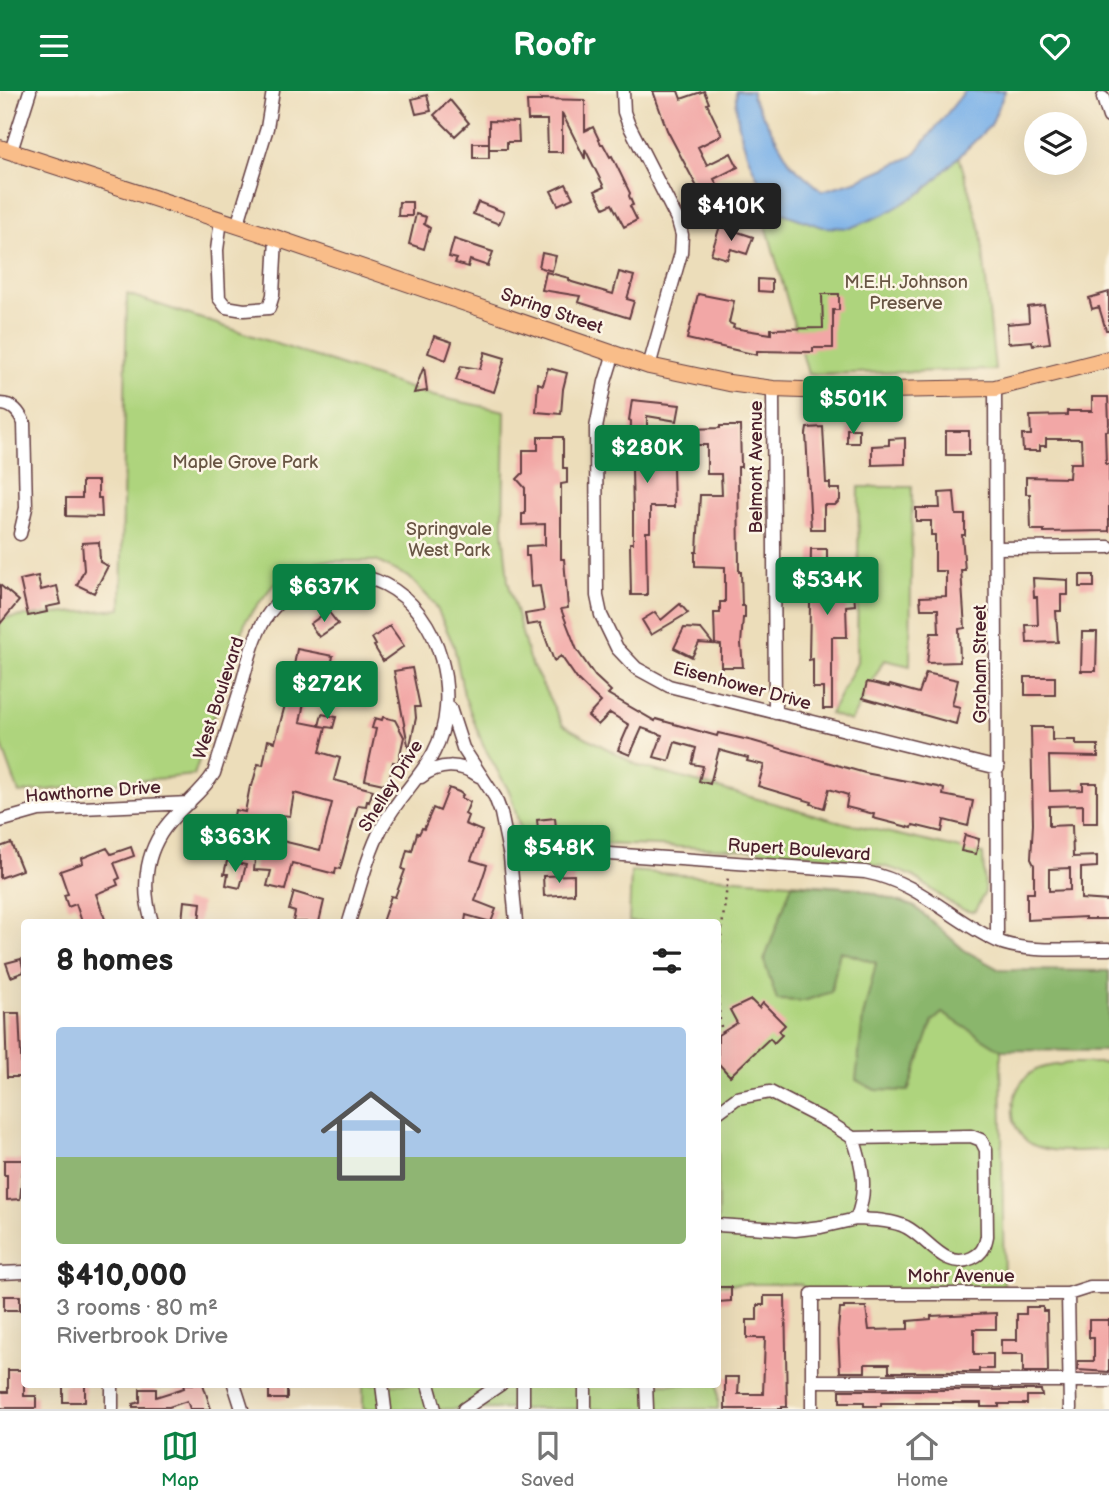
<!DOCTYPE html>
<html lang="en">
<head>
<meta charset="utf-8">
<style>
	body { margin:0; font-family:"Balsamiq Sans",sans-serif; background:#f6f6f6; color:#222; height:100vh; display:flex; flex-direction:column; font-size:26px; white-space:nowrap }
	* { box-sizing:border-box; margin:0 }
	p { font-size:23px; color:#767676 }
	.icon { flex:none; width:38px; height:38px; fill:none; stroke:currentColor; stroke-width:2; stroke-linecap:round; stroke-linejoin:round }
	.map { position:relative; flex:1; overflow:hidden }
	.side { position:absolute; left:21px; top:828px; width:700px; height:469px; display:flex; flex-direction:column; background:#fff; border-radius:7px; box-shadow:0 7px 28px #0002 }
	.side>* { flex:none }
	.buttons { position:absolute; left:1024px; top:21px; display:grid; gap:14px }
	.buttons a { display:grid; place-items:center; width:63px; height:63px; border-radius:50%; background:#fff; box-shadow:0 7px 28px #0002; font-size:35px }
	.price { position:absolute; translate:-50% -60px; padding:0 16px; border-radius:7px; background:#0b8043; color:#fff; font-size:23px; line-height:46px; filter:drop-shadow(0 2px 4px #0008) }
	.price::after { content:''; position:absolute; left:50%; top:42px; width:21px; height:16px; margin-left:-10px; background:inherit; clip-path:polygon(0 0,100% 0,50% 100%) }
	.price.active { background:#222; color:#fff }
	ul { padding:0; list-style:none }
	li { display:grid; align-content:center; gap:14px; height:371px; padding:0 35px }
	li span { display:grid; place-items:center; height:217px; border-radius:7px; color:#555 }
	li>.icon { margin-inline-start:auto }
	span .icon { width:126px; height:126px; fill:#fffc; stroke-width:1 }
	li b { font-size:30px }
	h2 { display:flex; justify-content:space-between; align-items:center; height:84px; padding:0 35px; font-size:30px }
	header { display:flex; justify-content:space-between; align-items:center; height:91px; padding:0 35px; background:#0b8043; color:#fff; font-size:32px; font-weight:700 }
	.tab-bar { display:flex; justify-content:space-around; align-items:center; height:98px; border-top:2px solid #e0e0e0; background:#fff; font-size:19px; color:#767676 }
	.tab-bar a { display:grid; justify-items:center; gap:4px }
	.tab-bar .active { color:#0b8043 }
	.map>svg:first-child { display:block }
</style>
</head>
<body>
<header><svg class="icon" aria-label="menu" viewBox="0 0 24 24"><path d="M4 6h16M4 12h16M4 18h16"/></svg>Roofr<svg class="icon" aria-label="heart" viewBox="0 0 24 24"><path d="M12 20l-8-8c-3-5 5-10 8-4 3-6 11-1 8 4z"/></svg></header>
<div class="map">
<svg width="1109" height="1318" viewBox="0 0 1109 1318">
	<rect width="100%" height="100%" fill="#fcf5e5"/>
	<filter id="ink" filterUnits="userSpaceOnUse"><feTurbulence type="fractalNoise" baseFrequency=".0143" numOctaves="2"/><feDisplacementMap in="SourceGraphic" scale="14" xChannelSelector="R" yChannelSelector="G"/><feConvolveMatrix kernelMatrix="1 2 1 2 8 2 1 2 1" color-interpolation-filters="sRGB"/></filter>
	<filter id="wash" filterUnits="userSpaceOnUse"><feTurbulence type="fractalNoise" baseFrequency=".00686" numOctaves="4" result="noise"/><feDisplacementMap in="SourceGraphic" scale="28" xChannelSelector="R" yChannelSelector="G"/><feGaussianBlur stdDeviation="1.57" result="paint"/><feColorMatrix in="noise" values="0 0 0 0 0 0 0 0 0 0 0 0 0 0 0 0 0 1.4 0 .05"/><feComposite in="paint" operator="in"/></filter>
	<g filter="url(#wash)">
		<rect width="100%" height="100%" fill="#ecddba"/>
		<path fill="#aed47d" stroke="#7c7a54" stroke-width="2" d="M959 65 981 141 995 279 808 283 763 123 774 119 822 136 924 100Z
			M127 203 433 305 505 320 503 439 508 490 529 568 563 634 639 675 841 731 983 763 985 801 975 820C960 825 928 793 912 785 901 780 888 776 876 774 827 763 778 761 728 758 660 755 592 752 524 751L510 702 483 654 464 604 454 555 435 513 409 486 376 470H320L273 494 246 529 194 684 19 702 0 649V527L121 518Z
			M859 396H912L910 575 884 569 851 630 830 623 857 572Z
			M631 780 857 797 915 816 964 859 1000 879 1004 1203H812L800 1193H718V1318H363V1293H718V831H629Z
			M1071 972H1109V1059C1087 1059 1059 1063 1038 1056 1004 1044 1006 997 1034 980 1045 974 1059 974 1071 972Z"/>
		<path fill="#8ab66c" stroke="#6a6a4c" stroke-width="2" d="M792 793 857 797 915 816 964 859 1000 879 1109 880V960L1001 959 942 922 933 930 908 1000 875 999 856 989 863 926 876 872 840 860 831 901 804 910 777 909 764 870Z"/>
		<path fill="#79b0e8" stroke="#62688a" stroke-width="2" d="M736 0H752V6L791 73 822 100 858 89 913 65 965 0H1005L991 34 924 100 885 123 850 137 822 136 774 119C754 82 734 43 736 0Z"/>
		<g id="blocks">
			<path fill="#f2a7a6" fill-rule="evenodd" d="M653 0H678L681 8 704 0 709 12 707 13 722 44 698 56 707 74 731 62 738 76 714 88 726 112 751 103 757 117 716 132 667 39Z
				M427 4 431 20 416 23 412 8Z
				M541 8 585 9V40L593 36 601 53H603L610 66 612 65 630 102 629 105 633 114 630 115 637 129 624 136 612 113 604 117 595 100 604 96 585 58V68L562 22V61H548L547 29H528L527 10H541Z
				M450 9 469 32 455 45 434 24Z
				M489 30 518 31 519 51H507V58H489Z
				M473 52H489V67H473Z
				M566 93 573 107 558 114 551 100Z
				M399 111H412V125H398Z
				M478 111 504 121 499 133 473 123Z
				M416 123 426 126 424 133 430 137 424 158 409 153Z
				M720 135 753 146 747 163 731 158 727 168 711 163Z
				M454 148 493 161 488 175 470 169 468 176 455 172 457 168 449 166Z
				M542 162 556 165 552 180 539 176Z
				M546 181 569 187V189L572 191 613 203 619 181 634 185 627 208 634 210 629 227 578 211 580 205 542 199Z
				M758 188 772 189V201L758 200Z
				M1109 201V239H1106L1099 216 1092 218 1089 207Z
				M698 203 734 210 729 232 734 234 733 237 771 243V238L823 237 822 203H839V219H833V257H813V261L757 260V264L687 248Z
				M1044 214 1050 252 1033 254 1032 250 1008 252 1007 233 1029 231 1028 216Z
				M434 245 452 251 446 269 428 262Z
				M485 261 505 267 494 301 456 289 461 275 480 278Z
				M424 275 427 300 414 302Z
				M548 277 567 282 563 298 561 323 536 321 538 292 543 294Z
				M1092 306H1108L1109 332 1108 340H1105L1106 373H1109V440L1044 441V439H1031L1030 403H1026V386L1069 387 1070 372H1082L1081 348H1046V355H1040V360H1023L1022 344H1031L1030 325 1067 324V320H1092Z
				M632 309 680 314 677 330 647 325V360H657L658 375H673L674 416H650V441H646L647 504H631L630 452H633V422L632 378H630V368L631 330 629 329Z
				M720 335H740L741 376H738L739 481H741L742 515H745V527H743L741 553 743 576H721V554L715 553 714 522H720V511H725V476L695 475V461H697L700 404H722L721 383H707V354H691V338L720 337Z
				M823 336 826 392H830V398H840V409L835 414H824V438H811L806 343 807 337Z
				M847 338H859V352H847Z
				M946 340H969V364H946Z
				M538 346H563V377H567V392L561 393V468H564L568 517 561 518 577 559 595 585 611 600 608 603 655 630 656 628 717 645 718 642 753 650 865 682 938 696 944 698 943 704 973 710 968 735 944 729 942 741 913 734 912 737 873 727 874 723 846 716 848 704 829 698 824 717 811 713 812 711 758 695 764 674 747 670 748 667 719 659 710 693 699 690 703 675 692 673 696 657 675 651 669 670 654 666 662 644 642 637 630 664 618 659 629 634 610 622 598 634 588 625 601 611 577 588 561 565 554 570 540 532 527 534 525 523 544 520 540 495 531 496 529 465H526V455L545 454V433L522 434V423H525V397L517 388 523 382V359H538Z
				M905 347V373L872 374V355L889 354V348Z
				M82 390H98V407H101L102 426 66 425V407H82Z
				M954 401 956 424H965V444H962L965 479H961L965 537 959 538 960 571 927 572 931 542H939L938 518H921L920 506 946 505V480H935V444H931V430H916V417H940L939 402Z
				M99 451 100 471 108 475 94 502 77 494 84 479 82 452Z
				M811 458H827V470H834V475H850L851 504H854L855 514 846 515 847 546H832V618H823V597H813V568L809 569Z
				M1080 484H1094V496H1080Z
				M38 485 41 499 57 495 61 513 46 516 47 521 28 525 20 489Z
				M1033 487 1068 489V504H1061V520H1056L1058 551 1027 552 1026 534H1038L1037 506H1034Z
				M0 494 19 510 0 533Z
				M680 513 688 522 651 544 642 529 655 521 661 529Z
				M328 520 338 533 319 546 310 533Z
				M390 535 404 555 383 570 374 555 376 554 372 547Z
				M684 537 701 538 713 553 699 552 692 566 674 557Z
				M1082 541H1097L1096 580H1081Z
				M297 558 333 565 329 586 293 580Z
				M412 577 420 616H415L416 627 409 659 394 580Z
				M926 582 958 589 952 614 960 616 956 633 863 607 867 591 889 596 890 594 919 602Z
				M368 585 369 603 349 605 347 611 336 608 337 591 344 592Z
				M1025 586H1055V604H1025Z
				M288 603 305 607 300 631 326 636 320 661 340 667 334 689 373 699 369 711 367 710 366 715 358 714 340 778 336 777 335 783 292 772 285 799 267 795 271 780 254 779 258 741 232 737 235 719 245 721 250 695H252L258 673 263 674 268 649 275 651ZM294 702 332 712 320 759 278 749 282 724 290 725Z
				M322 623 336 626 333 637 319 635Z
				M383 626 395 629 404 646 398 672 393 671 388 694 365 689 376 638 372 637 375 627 382 629Z
				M1031 636H1052V649H1076V654H1098V666L1049 665 1050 700 1083 699V692H1097V732H1083V714L1049 715V735L1072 734 1073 766 1097 765V776L1081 777V808L1109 810V828H1085V826L1027 829V802H1034V774L1031 768 1033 733ZM1070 777V799L1049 800V778Z
				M449 697 459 701 463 704 461 707 470 711 465 723 468 725 465 733 482 740 471 769 487 774 475 810 496 818 491 831 466 824 465 831H382L391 805 395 806 405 779 402 778 407 759 412 760 417 742 419 743 422 737 424 738 433 717 440 720Z
				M555 727 557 746 539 748 537 729Z
				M213 739 233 742 230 761 213 758Z
				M965 744 979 748 976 763 961 760Z
				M11 752 22 779 0 787V756Z
				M131 756 134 765 114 772 120 787 116 789 118 794 96 803 106 831H82L76 813 68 816 64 804 68 803 60 780 83 772 82 767 107 757 111 763Z
				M227 770 246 774 240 797 226 794 228 783H224Z
				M574 784V803L544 805 543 785Z
				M294 801 324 810 319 831H293L295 821 289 819Z
				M184 810 201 812 199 831 182 830Z
				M21 868 24 881 11 886 6 872Z
				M751 909 759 917 763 912 785 934 779 940 782 944 774 952 770 947 730 985 718 972V944L737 932 730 919Z
				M5 922H19L22 986H7Z
				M4 1069H24L20 1108 7 1109V1084H4Z
				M718 1196H731V1210L718 1211Z
				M4 1205H20V1219H4Z
				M764 1205H785L787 1316H782V1318H725V1286H739L738 1303H763L765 1247H747V1229H757V1214H764Z
				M844 1216H866L869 1239 908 1238V1230L931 1228V1225L996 1222V1238H974V1263H993V1278H979V1281H889V1273H865V1281H840L838 1239 840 1218H844Z
				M1026 1216H1043V1220H1047L1048 1281H1023V1263H1001V1249H1017V1223H1026Z
				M1089 1229H1109V1281L1078 1279V1270H1094V1247H1089Z
				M8 1279H24V1305H36V1317H0V1301H8Z
				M80 1293 85 1294V1311H63V1294Z
				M183 1293H203L211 1318H190L187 1310 169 1316H133V1313L140 1311V1298H156V1306L184 1297Z
				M269 1293H287V1308H269Z
				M840 1299H1041L1042 1305H1027V1313H999V1316H981V1312H881V1315H864V1311H840Z"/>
		</g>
	</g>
	<g filter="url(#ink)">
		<use href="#blocks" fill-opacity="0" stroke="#623c40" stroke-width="2"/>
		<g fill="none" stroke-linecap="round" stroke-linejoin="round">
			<g stroke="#623c40" stroke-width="15">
				<path id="minor" d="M623 0 624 21 628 32 678 130 682 144 681 162 649 275
					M1103 7 1109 26
					M11 60 30 0
					M221 129 217 159 219 207 226 216 244 219 269 217 273 204 276 147
					M237 135 267 37 273 0
					M614 262 605 291 596 337 597 505 601 524 617 557 636 577 669 595 998 677
					M995 297 997 850
					M773 298 775 622
					M0 313C13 313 19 321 24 332L26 417 20 443
					M997 457 1109 456
					M450 617 463 657 495 706 501 722 510 766 516 831
					M421 686C439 672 460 672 479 685
					M0 730 39 719 189 712
					M510 766 581 761 865 781C921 792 949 828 997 850 1028 863 1075 857 1109 858
					M152 831C140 793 146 755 174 726 188 710 203 700 214 682 223 653 232 625 241 596 249 568 255 535 276 514 291 497 313 486 336 484 409 479 451 551 446 617 442 673 406 691 382 736 367 765 359 800 349 831
					M718 1021 737 1007 770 1001 830 1032 853 1047C863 1075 868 1100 856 1128L821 1136 795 1139 718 1134
					M853 1047 971 1045 981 1049 986 1059 987 1145C985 1155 983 1162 972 1167 945 1180 928 1147 906 1136 891 1129 873 1129 856 1128
					M0 1182 24 1181
					M1068 1203 1070 1318
					M812 1290H1109
					M112 1293V1318
					M234 1293 242 1318
					M382 1293 385 1318
					M428 1293 435 1318
					M523 1293V1318
					M646 1293 647 1318
					M464 1318 501 1293
					M585 1318V1293
					M812 1318V1203H1068L1090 1196H1109"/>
			</g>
			<g stroke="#623c40" stroke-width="18">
				<path id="major" d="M0 57 276 147 649 275 729 292 773 298 831 300 995 297 1109 268"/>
			</g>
			<path stroke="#623c40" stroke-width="2.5" stroke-dasharray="2 5" stroke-linecap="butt" d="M721 936C713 887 723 834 728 785"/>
			<use href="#minor" stroke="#fff" stroke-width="12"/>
			<use href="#major" stroke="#f9bd89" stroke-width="16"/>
		</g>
	</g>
	<g text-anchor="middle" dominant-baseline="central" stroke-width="5" stroke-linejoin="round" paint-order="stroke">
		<g font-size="18" fill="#685544" stroke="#fcf5e5">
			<text x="906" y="191">M.E.H. Johnson<tspan x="906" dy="21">Preserve</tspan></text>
			<text x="245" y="371">Maple Grove Park</text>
			<text x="449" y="438">Springvale<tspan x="449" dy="21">West Park</tspan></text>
		</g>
		<g font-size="18" fill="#4a1f2b" stroke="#fcf5e5">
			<text transform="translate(552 220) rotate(19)">Spring Street</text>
			<text transform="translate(756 376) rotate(-90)">Belmont Avenue</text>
			<text transform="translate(980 573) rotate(-90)">Graham Street</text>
			<text transform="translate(742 595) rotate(15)">Eisenhower Drive</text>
			<text transform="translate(219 607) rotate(-72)">West Boulevard</text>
			<text transform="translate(391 695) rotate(-58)">Shelley Drive</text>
			<text transform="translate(93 701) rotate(-4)">Hawthorne Drive</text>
			<text transform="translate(799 759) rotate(4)">Rupert Boulevard</text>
			<text x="961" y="1185">Mohr Avenue</text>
		</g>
	</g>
</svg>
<div class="buttons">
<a><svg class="icon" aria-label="layers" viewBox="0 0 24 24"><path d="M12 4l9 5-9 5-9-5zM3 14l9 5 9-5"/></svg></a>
</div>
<b class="price active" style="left:731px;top:152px">$410K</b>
<b class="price" style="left:853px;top:345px">$501K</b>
<b class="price" style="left:647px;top:394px">$280K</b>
<b class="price" style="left:827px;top:526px">$534K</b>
<b class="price" style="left:324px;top:533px">$637K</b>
<b class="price" style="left:327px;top:630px">$272K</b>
<b class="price" style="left:235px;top:783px">$363K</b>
<b class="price" style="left:559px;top:794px">$548K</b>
<section class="side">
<h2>8 homes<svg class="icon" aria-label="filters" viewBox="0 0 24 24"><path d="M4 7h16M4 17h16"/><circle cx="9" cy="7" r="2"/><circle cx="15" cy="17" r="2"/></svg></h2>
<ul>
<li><span style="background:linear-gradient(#a9c7e8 60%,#8fb573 0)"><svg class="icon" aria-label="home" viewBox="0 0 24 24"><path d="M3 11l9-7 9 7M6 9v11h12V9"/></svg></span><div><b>$410,000</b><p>3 rooms · 80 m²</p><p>Riverbrook Drive</p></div></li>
</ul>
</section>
</div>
<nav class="tab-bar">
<a class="active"><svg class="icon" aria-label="map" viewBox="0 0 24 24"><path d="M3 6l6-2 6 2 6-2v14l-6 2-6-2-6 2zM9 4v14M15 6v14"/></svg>Map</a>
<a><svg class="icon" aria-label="saved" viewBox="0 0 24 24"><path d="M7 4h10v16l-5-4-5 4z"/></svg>Saved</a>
<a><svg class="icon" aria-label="home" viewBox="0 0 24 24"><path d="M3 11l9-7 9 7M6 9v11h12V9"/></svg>Home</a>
</nav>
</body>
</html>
